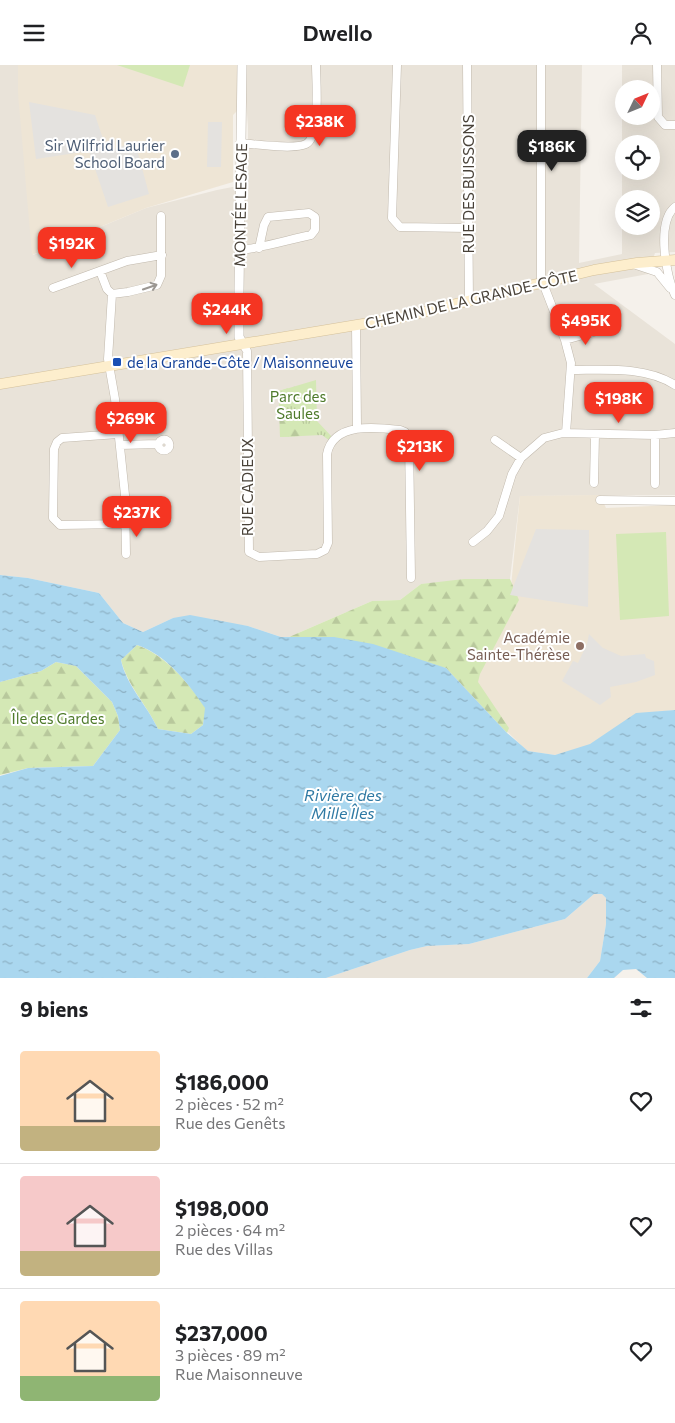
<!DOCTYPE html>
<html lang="fr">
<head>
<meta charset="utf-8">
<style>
	body { margin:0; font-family:Commissioner,sans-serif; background:#f6f6f6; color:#202124; height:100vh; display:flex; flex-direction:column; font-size:19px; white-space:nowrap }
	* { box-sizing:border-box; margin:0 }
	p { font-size:16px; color:#757577 }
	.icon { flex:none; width:28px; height:28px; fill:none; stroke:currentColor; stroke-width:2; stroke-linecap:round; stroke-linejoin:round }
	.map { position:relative; height:913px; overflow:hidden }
	.sheet { display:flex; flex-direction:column; background:#fff; flex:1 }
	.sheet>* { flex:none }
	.needle { width:32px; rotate:47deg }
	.buttons { position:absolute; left:615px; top:15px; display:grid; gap:10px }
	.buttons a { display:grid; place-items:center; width:45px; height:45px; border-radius:50%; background:#fff; box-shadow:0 5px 20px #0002; font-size:25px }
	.price { position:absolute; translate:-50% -42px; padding:0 11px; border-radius:10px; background:#f53522; color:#fff; font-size:16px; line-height:32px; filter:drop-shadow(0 1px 2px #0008) }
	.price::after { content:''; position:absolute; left:50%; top:30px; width:15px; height:11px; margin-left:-8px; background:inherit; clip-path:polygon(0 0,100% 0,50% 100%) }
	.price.on { background:#222; color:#fff }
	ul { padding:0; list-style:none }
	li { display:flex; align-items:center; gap:15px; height:125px; padding:0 20px }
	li+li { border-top:1px solid #e0e0e0 }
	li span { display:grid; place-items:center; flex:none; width:140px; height:100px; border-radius:5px; color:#555 }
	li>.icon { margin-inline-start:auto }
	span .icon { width:60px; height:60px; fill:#fffc; stroke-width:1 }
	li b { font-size:21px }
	h2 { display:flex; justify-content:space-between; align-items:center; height:60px; padding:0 20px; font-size:21px }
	header { display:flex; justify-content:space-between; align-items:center; height:65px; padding:0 20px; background:#fff; font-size:22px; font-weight:600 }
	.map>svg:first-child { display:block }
</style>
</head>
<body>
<header><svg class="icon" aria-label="menu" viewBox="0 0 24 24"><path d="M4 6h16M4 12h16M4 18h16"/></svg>Dwello<svg class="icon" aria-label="person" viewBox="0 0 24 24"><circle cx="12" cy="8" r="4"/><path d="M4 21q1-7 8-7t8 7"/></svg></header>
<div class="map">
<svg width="675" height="913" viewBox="0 0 675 913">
	<defs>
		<pattern id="grass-tufts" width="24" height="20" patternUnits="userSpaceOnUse" patternTransform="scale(1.25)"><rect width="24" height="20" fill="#d4e8b5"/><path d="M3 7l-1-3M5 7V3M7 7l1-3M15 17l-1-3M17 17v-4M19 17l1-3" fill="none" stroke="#b8c89c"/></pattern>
		<pattern id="forest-firs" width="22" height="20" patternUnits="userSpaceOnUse" patternTransform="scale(1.25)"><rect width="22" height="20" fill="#d4e8b5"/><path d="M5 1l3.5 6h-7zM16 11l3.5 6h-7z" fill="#b8c89c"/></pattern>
		<pattern id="water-ripples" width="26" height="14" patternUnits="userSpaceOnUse" patternTransform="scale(1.25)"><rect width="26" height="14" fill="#aad7ef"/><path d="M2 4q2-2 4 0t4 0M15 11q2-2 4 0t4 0" fill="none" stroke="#8cb0c3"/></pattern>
	</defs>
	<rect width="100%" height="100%" fill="#f5f1eb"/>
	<path fill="#e9e3d9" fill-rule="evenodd" d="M0 0H25L30 54 33 190 146 143 217 125 248 119V61L243 0H582L579 198 622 189V0H675V187L655 188 648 209 594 219 675 279V430L520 431 510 514 421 519 400 535 372 536 289 572H281L248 561 173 553 143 567 123 558 99 528 28 513 0 510ZM624 24H651V51H624ZM624 79H651V106H624ZM624 134H651V161H624Z
		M594 829H602L606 833V859L600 896 587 913H326L410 885 427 881 469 879 565 854Z"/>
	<path fill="#eee5d5" d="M18 0H242V41L233 50V117L146 143 32 190 18 28Z
		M600 430 606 443 675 440V645L637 649 590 681 555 690 527 686 460 620 509 541 520 431Z"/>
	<path fill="url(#grass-tufts)" d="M316 315 317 356 333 373 330 376 322 370 280 372 279 326Z"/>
	<path fill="url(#forest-firs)" d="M288 323 284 343 294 363 302 371 280 372 279 326Z
		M464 514H510L519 535 480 609 478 617 509 663 507 668 446 603 289 572 372 536 400 535 421 519Z
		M137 580C167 591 188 618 206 643L203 660 191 669 158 664C147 640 127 620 121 595Z
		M56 597 76 601 112 637 118 651 120 665 93 701 28 703 0 710V617L41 606Z"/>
	<path fill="#d4e8b5" d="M117 0H190L183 22Z
		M666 467 669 551 620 555 616 469Z"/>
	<path fill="#e4e2df" d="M29 37 95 50 107 86 135 77 149 129 108 142 89 86 36 94Z
		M208 57H222L221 102H207Z
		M536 464 589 465 588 542 510 530Z
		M589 569 603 583 621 591 645 589 646 593 654 596 655 610 636 617 610 622 611 632 600 640 562 616 573 596 578 598 587 579Z"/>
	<path fill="url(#water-ripples)" fill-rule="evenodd" d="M0 510 28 513 99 528 123 558 143 567 173 553 190 550 248 561 281 572H334L373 579 446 603 507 668 528 686 555 690 590 679 636 648 675 645V913H647L636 904 623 905 614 913H587L600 896 606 859V833L602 829H594L565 854 469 879 427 881 410 885 326 913H0V711L28 703 93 701 120 665 118 651 112 637 76 601 56 597 41 606 0 617ZM137 580C167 590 188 618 205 643L203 660 191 669 158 664C147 640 126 620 121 595Z"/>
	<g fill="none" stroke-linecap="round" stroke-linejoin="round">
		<g stroke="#c1b9ad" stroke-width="9">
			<path id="minor" d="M397 0 392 153 400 162 468 163
				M467 0 469 237
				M541 0V213L565 275 571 298 566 368
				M657 0 658 52 665 60H675
				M240 78C255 79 294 85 306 79 321 71 316 16 316 0
				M675 142C656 157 666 211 675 230
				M239 185C263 183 287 175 311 170L315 165V152L309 148 268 152 264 160 259 183
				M636 200 657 207 670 223
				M100 206 107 224 112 229 128 227 157 220 161 211V151
				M53 223 127 196 162 190
				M112 229 108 294 115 334 125 430 126 489
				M356 260 357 362
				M565 275 601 265
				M243 279 247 286 249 487 259 492 317 489 325 485 328 478 327 389C333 357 376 362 400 365L405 367 409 374 411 513
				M571 305C605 305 645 301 675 320
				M118 369 62 373 57 377 54 384 53 453 60 460 125 459
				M158.5 380a5.5 5.5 0 1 1 11 0a5.5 5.5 0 1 1-11 0Z
				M495 375 521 393
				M120 380 158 379
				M594 418 595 369
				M655 419V370
				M600 435 675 436
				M473 477 487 466 499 451 512 409 521 393 544 373 563 368 655 370 675 368"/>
		</g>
		<g stroke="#c1b9ad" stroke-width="10">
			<path id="tertiary" d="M242 0 239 225V272L243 279"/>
		</g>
		<g stroke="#d4c19b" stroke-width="11">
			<path id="secondary" d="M0 319 399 253 594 205 637 198 675 195"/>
		</g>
		<use href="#minor" stroke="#fff" stroke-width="8"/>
		<use href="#tertiary" stroke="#fff" stroke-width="9"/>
		<use href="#secondary" stroke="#fdeecd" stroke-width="10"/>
	</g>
	<defs><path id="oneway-shaft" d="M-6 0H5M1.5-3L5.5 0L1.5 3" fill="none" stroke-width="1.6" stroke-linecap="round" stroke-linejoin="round" transform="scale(1.25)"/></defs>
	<use stroke="#9b9792" href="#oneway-shaft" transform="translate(150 222) rotate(-19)"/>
	<circle fill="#5c6f8a" stroke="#fff" stroke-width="2" cx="175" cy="89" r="5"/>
	<rect fill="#1a4fb4" stroke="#fff" stroke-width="2" x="112" y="292" width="10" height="10" rx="2.5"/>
	<circle fill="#8d6e63" stroke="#fff" stroke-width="2" cx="580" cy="581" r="5"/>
	<g text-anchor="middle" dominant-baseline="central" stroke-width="4" stroke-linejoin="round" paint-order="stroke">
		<g font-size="15" fill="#4e5e75" stroke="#fff" text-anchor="end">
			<text x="165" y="80">Sir Wilfrid Laurier<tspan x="165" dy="17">School Board</tspan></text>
		</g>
		<g font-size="15" fill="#494239" stroke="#fff">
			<text transform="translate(468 119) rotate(-90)">RUE DES BUISSONS</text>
			<text transform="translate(240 140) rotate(-89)">MONTÉE LESAGE</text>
			<text transform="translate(471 234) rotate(-13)">CHEMIN DE LA GRANDE-CÔTE</text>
			<text transform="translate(247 422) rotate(-90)">RUE CADIEUX</text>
		</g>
		<g font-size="15" fill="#164399" stroke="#fff" text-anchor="start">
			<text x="127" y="297">de la Grande-Côte / Maisonneuve</text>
		</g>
		<g font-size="15" fill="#4f7b2c" stroke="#fff">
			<text x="298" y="331">Parc des<tspan x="298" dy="17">Saules</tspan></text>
			<text x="58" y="653">Île des Gardes</text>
		</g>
		<g font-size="15" fill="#785e54" stroke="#fff" text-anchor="end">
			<text x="570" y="572">Académie<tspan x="570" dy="17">Sainte-Thérèse</tspan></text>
		</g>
		<g font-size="16" font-style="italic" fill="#307aa4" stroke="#fff">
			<text x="343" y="729">Rivière des<tspan x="343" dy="18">Mille Îles</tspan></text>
		</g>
	</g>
</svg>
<div class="buttons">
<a><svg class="needle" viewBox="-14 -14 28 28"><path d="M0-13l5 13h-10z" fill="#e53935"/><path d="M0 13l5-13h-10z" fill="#757577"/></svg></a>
<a><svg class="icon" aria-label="locate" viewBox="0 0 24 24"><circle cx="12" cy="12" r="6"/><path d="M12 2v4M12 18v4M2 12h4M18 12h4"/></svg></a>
<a><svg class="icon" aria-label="layers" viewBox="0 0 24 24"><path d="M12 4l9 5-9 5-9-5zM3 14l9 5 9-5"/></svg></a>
</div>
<b class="price" style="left:320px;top:82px">$238K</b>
<b class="price on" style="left:552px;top:107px">$186K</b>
<b class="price" style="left:72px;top:204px">$192K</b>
<b class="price" style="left:227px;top:270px">$244K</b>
<b class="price" style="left:586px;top:281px">$495K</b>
<b class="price" style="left:619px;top:359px">$198K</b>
<b class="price" style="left:131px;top:379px">$269K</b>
<b class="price" style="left:420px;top:407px">$213K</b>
<b class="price" style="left:137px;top:473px">$237K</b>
</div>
<section class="sheet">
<h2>9 biens<svg class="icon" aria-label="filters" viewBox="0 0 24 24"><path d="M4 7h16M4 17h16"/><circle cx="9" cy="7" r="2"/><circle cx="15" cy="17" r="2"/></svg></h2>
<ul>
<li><span style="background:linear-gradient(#ffd9b3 75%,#c2b280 0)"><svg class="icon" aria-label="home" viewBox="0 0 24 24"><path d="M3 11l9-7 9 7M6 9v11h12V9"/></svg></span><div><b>$186,000</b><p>2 pièces · 52 m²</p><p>Rue des Genêts</p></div><svg class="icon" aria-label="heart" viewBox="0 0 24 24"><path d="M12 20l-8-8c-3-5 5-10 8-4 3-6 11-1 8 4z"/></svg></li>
<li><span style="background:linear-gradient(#f6c9c9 75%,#c2b280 0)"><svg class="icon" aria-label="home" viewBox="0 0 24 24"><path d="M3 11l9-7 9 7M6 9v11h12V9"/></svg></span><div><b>$198,000</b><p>2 pièces · 64 m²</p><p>Rue des Villas</p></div><svg class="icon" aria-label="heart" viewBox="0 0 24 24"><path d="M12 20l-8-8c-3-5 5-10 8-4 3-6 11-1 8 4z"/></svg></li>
<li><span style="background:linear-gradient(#ffd9b3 75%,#8fb573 0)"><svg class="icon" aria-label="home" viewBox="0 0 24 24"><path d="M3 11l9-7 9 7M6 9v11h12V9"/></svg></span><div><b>$237,000</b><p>3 pièces · 89 m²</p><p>Rue Maisonneuve</p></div><svg class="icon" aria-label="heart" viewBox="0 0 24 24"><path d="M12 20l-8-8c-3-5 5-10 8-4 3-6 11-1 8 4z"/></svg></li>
</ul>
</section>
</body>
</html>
